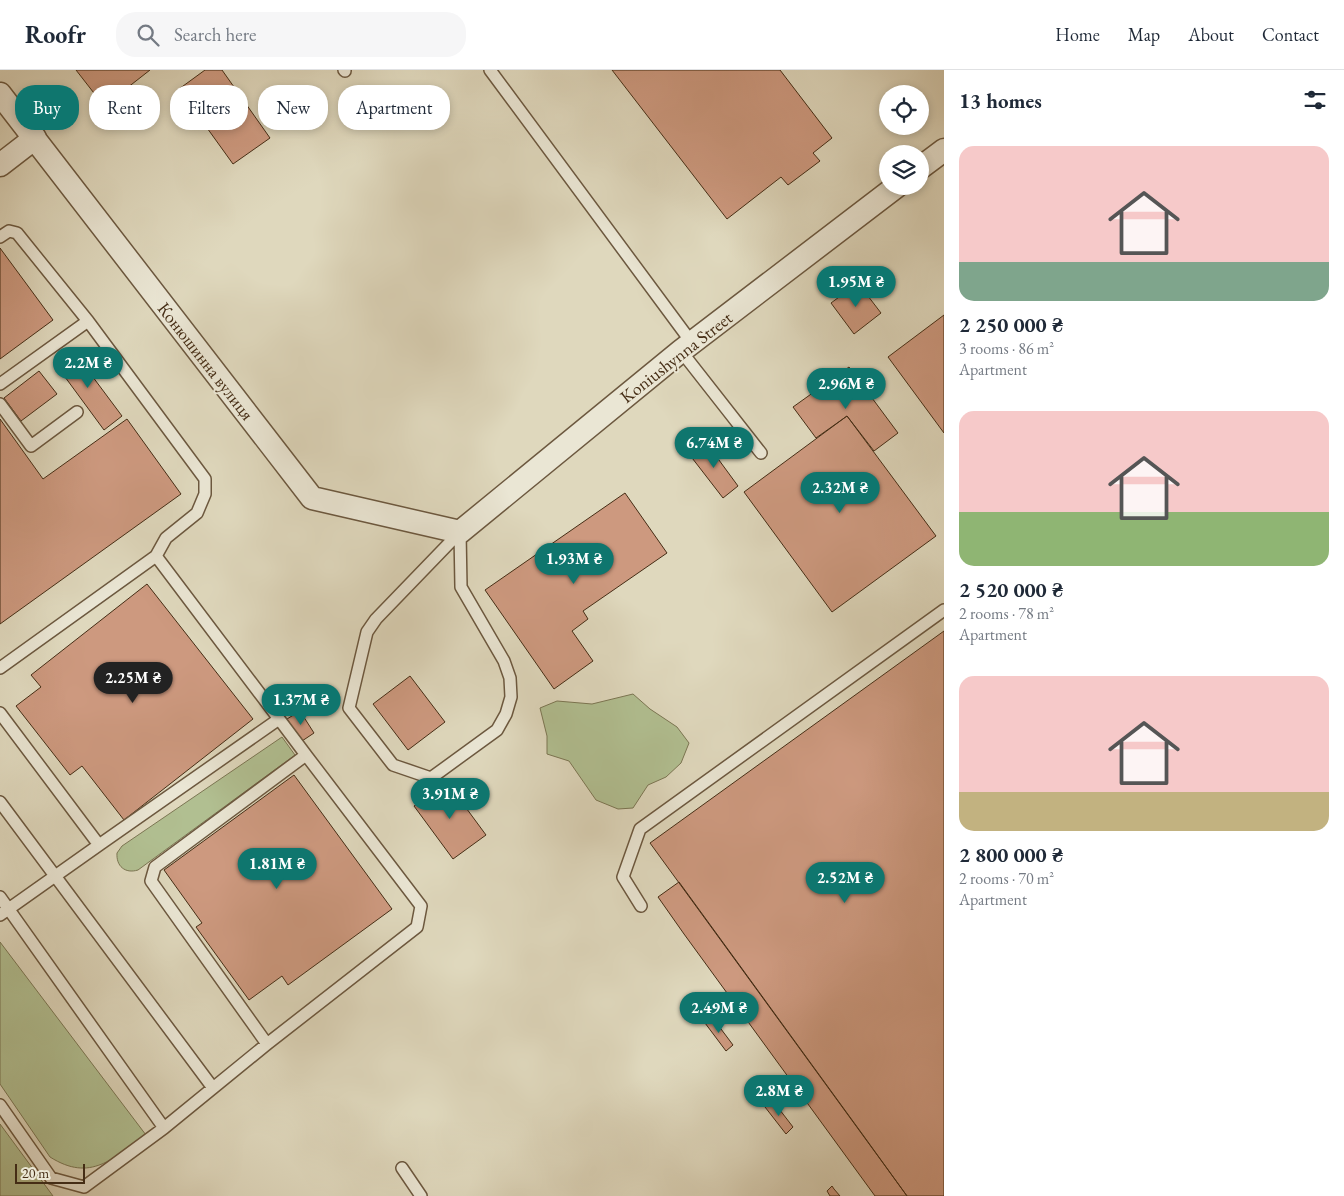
<!DOCTYPE html>
<html lang="en">
<head>
<meta charset="utf-8">
<style>
	body { margin:0; font-family:"EB Garamond",serif; background:#f6f6f7; color:#1f2937; height:100vh; display:flex; flex-direction:column; font-size:19px; white-space:nowrap }
	* { box-sizing:border-box; margin:0 }
	p { font-size:16px; color:#747a83 }
	.icon { flex:none; width:28px; height:28px; fill:none; stroke:currentColor; stroke-width:2; stroke-linecap:round; stroke-linejoin:round }
	.map { position:relative; flex:1; overflow:hidden }
	.side { display:flex; flex-direction:column; background:#fff; width:400px }
	.side>* { flex:none }
	.banner { position:absolute; left:15px; top:15px; width:475px; height:45px; display:flex; gap:10px }
	.tools { position:absolute; left:879px; top:15px; display:grid; gap:10px }
	.tools a { display:grid; place-items:center; width:50px; height:50px; border-radius:50%; background:#fff; box-shadow:0 2px 8px #0003; font-size:25px }
	.scale { position:absolute; left:15px; bottom:12px; width:70px; box-sizing:border-box; padding-left:5px; border:2px solid #452d15; border-top:0; font-size:14px; line-height:18px; white-space:nowrap; color:#452d15; -webkit-text-stroke:4px #eae6d4; paint-order:stroke }
	.price { position:absolute; translate:-50% -42px; padding:0 11px; border-radius:18px; background:#0f766e; color:#fff; font-size:16px; line-height:32px; filter:drop-shadow(0 1px 2px #0008) }
	.price::after { content:''; position:absolute; left:50%; top:30px; width:15px; height:11px; margin-left:-8px; background:inherit; clip-path:polygon(0 0,100% 0,50% 100%) }
	.price.selected { background:#222; color:#fff }
	ul { padding:0; list-style:none }
	li { display:grid; align-content:center; gap:10px; height:265px; padding:0 15px }
	li span { display:grid; place-items:center; height:155px; border-radius:15px; color:#555 }
	li>.icon { margin-inline-start:auto }
	span .icon { width:90px; height:90px; fill:#fffc; stroke-width:1 }
	li b { font-size:21px }
	h2 { display:flex; justify-content:space-between; align-items:center; height:60px; padding:0 15px; font-size:21px }
	.tag { padding:0 18px; border-radius:20px; background:#fff; box-shadow:0 2px 8px #0003; font-size:18px; line-height:45px }
	.tag.selected { background:#0f766e; color:#fff }
	header { display:flex; align-items:center; gap:30px; box-sizing:border-box; height:70px; padding:0 25px; background:#fff; border-bottom:1px solid #e0e1e3 }
	header strong { font-size:24px }
	nav { display:flex; gap:28px; margin-inline-start:auto; font-size:18px }
	.search { width:350px; height:45px; background:#f6f6f7; display:flex; align-items:center; gap:12px; box-sizing:border-box; padding:0 18px; border-radius:20px; color:#747a83; font-size:19px }
	main { display:flex; flex:1; min-height:0 }
	.map>svg:first-child { display:block }
</style>
</head>
<body>
<header>
<strong>Roofr</strong>
<div class="search"><svg class="icon" aria-label="search" viewBox="0 0 24 24"><circle cx="10" cy="10" r="6"/><path d="M15 15l6 6"/></svg>Search here</div>
<nav><a>Home</a><a>Map</a><a>About</a><a>Contact</a></nav>
</header>
<main>
<div class="map">
<svg width="944" height="1126" viewBox="0 0 944 1126">
	<rect width="100%" height="100%" fill="#dfd8bd"/>
	<filter id="stains"><feTurbulence type="fractalNoise" baseFrequency=".004" numOctaves="4"/><feColorMatrix values="0 0 0 0 .2 0 0 0 0 .09 0 0 0 0 .02 0 0 0 .5 -.17"/></filter>
	<radialGradient id="worn" r=".72"><stop offset=".6" stop-color="#630" stop-opacity="0"/><stop offset="1" stop-color="#630" stop-opacity=".3"/></radialGradient>
	<path fill="#b1bf91" stroke="#7b7653" d="M633 624 650 639 677 657 689 673 681 693 666 707 648 715 633 738 618 739 596 730 569 691 547 684V666L540 638 557 631 592 634Z
		M282 667 295 685 138 800C125 804 116 796 117 783L122 776Z
		M0 872 146 1065C113 1088 91 1113 50 1087L0 1014Z
		M0 1054 53 1126H0Z"/>
	<path fill="#cd997f" stroke="#452d15" d="M76 0H150L104 36Z
		M205 0H222L270 68 233 94 179 19Z
		M612 0H780L832 68 813 83 820 91 788 115 781 107 727 149Z
		M0 178 53 250 0 289Z
		M858 213 881 243 854 264 831 233Z
		M944 245V363L888 287Z
		M72 279 122 346 104 360 54 292Z
		M849 297 898 363 874 381 847 346 816 368 793 337Z
		M39 301 57 324 21 351 4 328Z
		M847 346 936 466 832 542 744 422Z
		M0 349 43 409 127 349 181 424 0 554Z
		M705 371 738 416 723 428 689 384Z
		M625 423 667 483 583 541 588 549 572 561 593 591 554 619 485 520Z
		M147 514 253 649 124 750 82 696 70 705 16 636 41 617 31 605Z
		M944 561V1126H907L650 773Z
		M410 606 445 652 408 680 373 634Z
		M300 641 314 663 302 671 287 649Z
		M294 705 392 839 288 915 282 906 249 930 196 857 202 853 164 800Z
		M447 712 486 765 453 789 414 736Z
		M679 812 863 1065 907 1126H875L684 864 658 827Z
		M712 947 733 975 726 981 705 953Z
		M773 1031 793 1057 786 1064 765 1037Z
		M832 1116 834 1119 840 1126H830L827 1121Z"/>
	<g fill="none" stroke-linecap="round" stroke-linejoin="round">
		<g stroke="#6c583f" stroke-width="14">
			<path id="lane" d="M344 0 345 1
				M490 0 692 273
				M0 167 9 161 17 163 88 251 205 409V424L197 443 166 468 156 486
				M681 281 761 383
				M0 314 88 251
				M0 334 31 376 77 342
				M460 462 461 517 504 591 510 608 511 627 506 644 497 660 431 708 393 695 349 638 367 562 376 549Z
				M0 598 156 486 279 649 99 775
				M0 643 99 775 0 845
				M279 649 306 685
				M0 732 213 1018
				M0 827 164 1058
				M641 836 623 807 640 759 944 540
				M0 1035 51 1108 84 1117 164 1058 267 974 417 857 421 836 306 685 155 797 151 811 267 974
				M402 1098 421 1126"/>
		</g>
		<g stroke="#6c583f" stroke-width="25">
			<path id="street" d="M0 24 312 428 460 462 681 281 897 116
				M0 95 35 68
				M920 98 944 80"/>
		</g>
		<use href="#lane" stroke="#eae6d4" stroke-width="11"/>
		<use href="#street" stroke="#eae6d4" stroke-width="22"/>
	</g>
	<g text-anchor="middle" dominant-baseline="central" stroke-width="4" stroke-linejoin="round" paint-order="stroke">
		<g font-size="18" fill="#452d15" stroke="#eae6d4">
			<text transform="translate(676 287) rotate(-38)">Koniushynna Street</text>
			<text transform="translate(206 291) rotate(52)">Конюшинна вулиця</text>
		</g>
	</g>
	<rect width="100%" height="100%" filter="url(#stains)"/>
	<rect width="100%" height="100%" fill="url(#worn)"/>
</svg>
<div class="tools">
<a><svg class="icon" aria-label="locate" viewBox="0 0 24 24"><circle cx="12" cy="12" r="6"/><path d="M12 2v4M12 18v4M2 12h4M18 12h4"/></svg></a>
<a><svg class="icon" aria-label="layers" viewBox="0 0 24 24"><path d="M12 4l9 5-9 5-9-5zM3 14l9 5 9-5"/></svg></a>
</div>
<div class="scale">20 m</div>
<b class="price" style="left:856px;top:238px">1.95M ₴</b>
<b class="price" style="left:88px;top:319px">2.2M ₴</b>
<b class="price" style="left:846px;top:340px">2.96M ₴</b>
<b class="price" style="left:714px;top:399px">6.74M ₴</b>
<b class="price" style="left:840px;top:444px">2.32M ₴</b>
<b class="price" style="left:574px;top:515px">1.93M ₴</b>
<b class="price selected" style="left:133px;top:634px">2.25M ₴</b>
<b class="price" style="left:301px;top:656px">1.37M ₴</b>
<b class="price" style="left:450px;top:750px">3.91M ₴</b>
<b class="price" style="left:277px;top:820px">1.81M ₴</b>
<b class="price" style="left:845px;top:834px">2.52M ₴</b>
<b class="price" style="left:719px;top:964px">2.49M ₴</b>
<b class="price" style="left:779px;top:1047px">2.8M ₴</b>
<div class="banner">
<a class="tag selected">Buy</a>
<a class="tag">Rent</a>
<a class="tag">Filters</a>
<a class="tag">New</a>
<a class="tag">Apartment</a>
</div>
</div>
<section class="side">
<h2>13 homes<svg class="icon" aria-label="filters" viewBox="0 0 24 24"><path d="M4 7h16M4 17h16"/><circle cx="9" cy="7" r="2"/><circle cx="15" cy="17" r="2"/></svg></h2>
<ul>
<li><span style="background:linear-gradient(#f6c9c9 75%,#7fa58c 0)"><svg class="icon" aria-label="home" viewBox="0 0 24 24"><path d="M3 11l9-7 9 7M6 9v11h12V9"/></svg></span><div><b>2 250 000 ₴</b><p>3 rooms · 86 m²</p><p>Apartment</p></div></li>
<li><span style="background:linear-gradient(#f6c9c9 65%,#8fb573 0)"><svg class="icon" aria-label="home" viewBox="0 0 24 24"><path d="M3 11l9-7 9 7M6 9v11h12V9"/></svg></span><div><b>2 520 000 ₴</b><p>2 rooms · 78 m²</p><p>Apartment</p></div></li>
<li><span style="background:linear-gradient(#f6c9c9 75%,#c2b280 0)"><svg class="icon" aria-label="home" viewBox="0 0 24 24"><path d="M3 11l9-7 9 7M6 9v11h12V9"/></svg></span><div><b>2 800 000 ₴</b><p>2 rooms · 70 m²</p><p>Apartment</p></div></li>
</ul>
</section>
</main>
</body>
</html>
